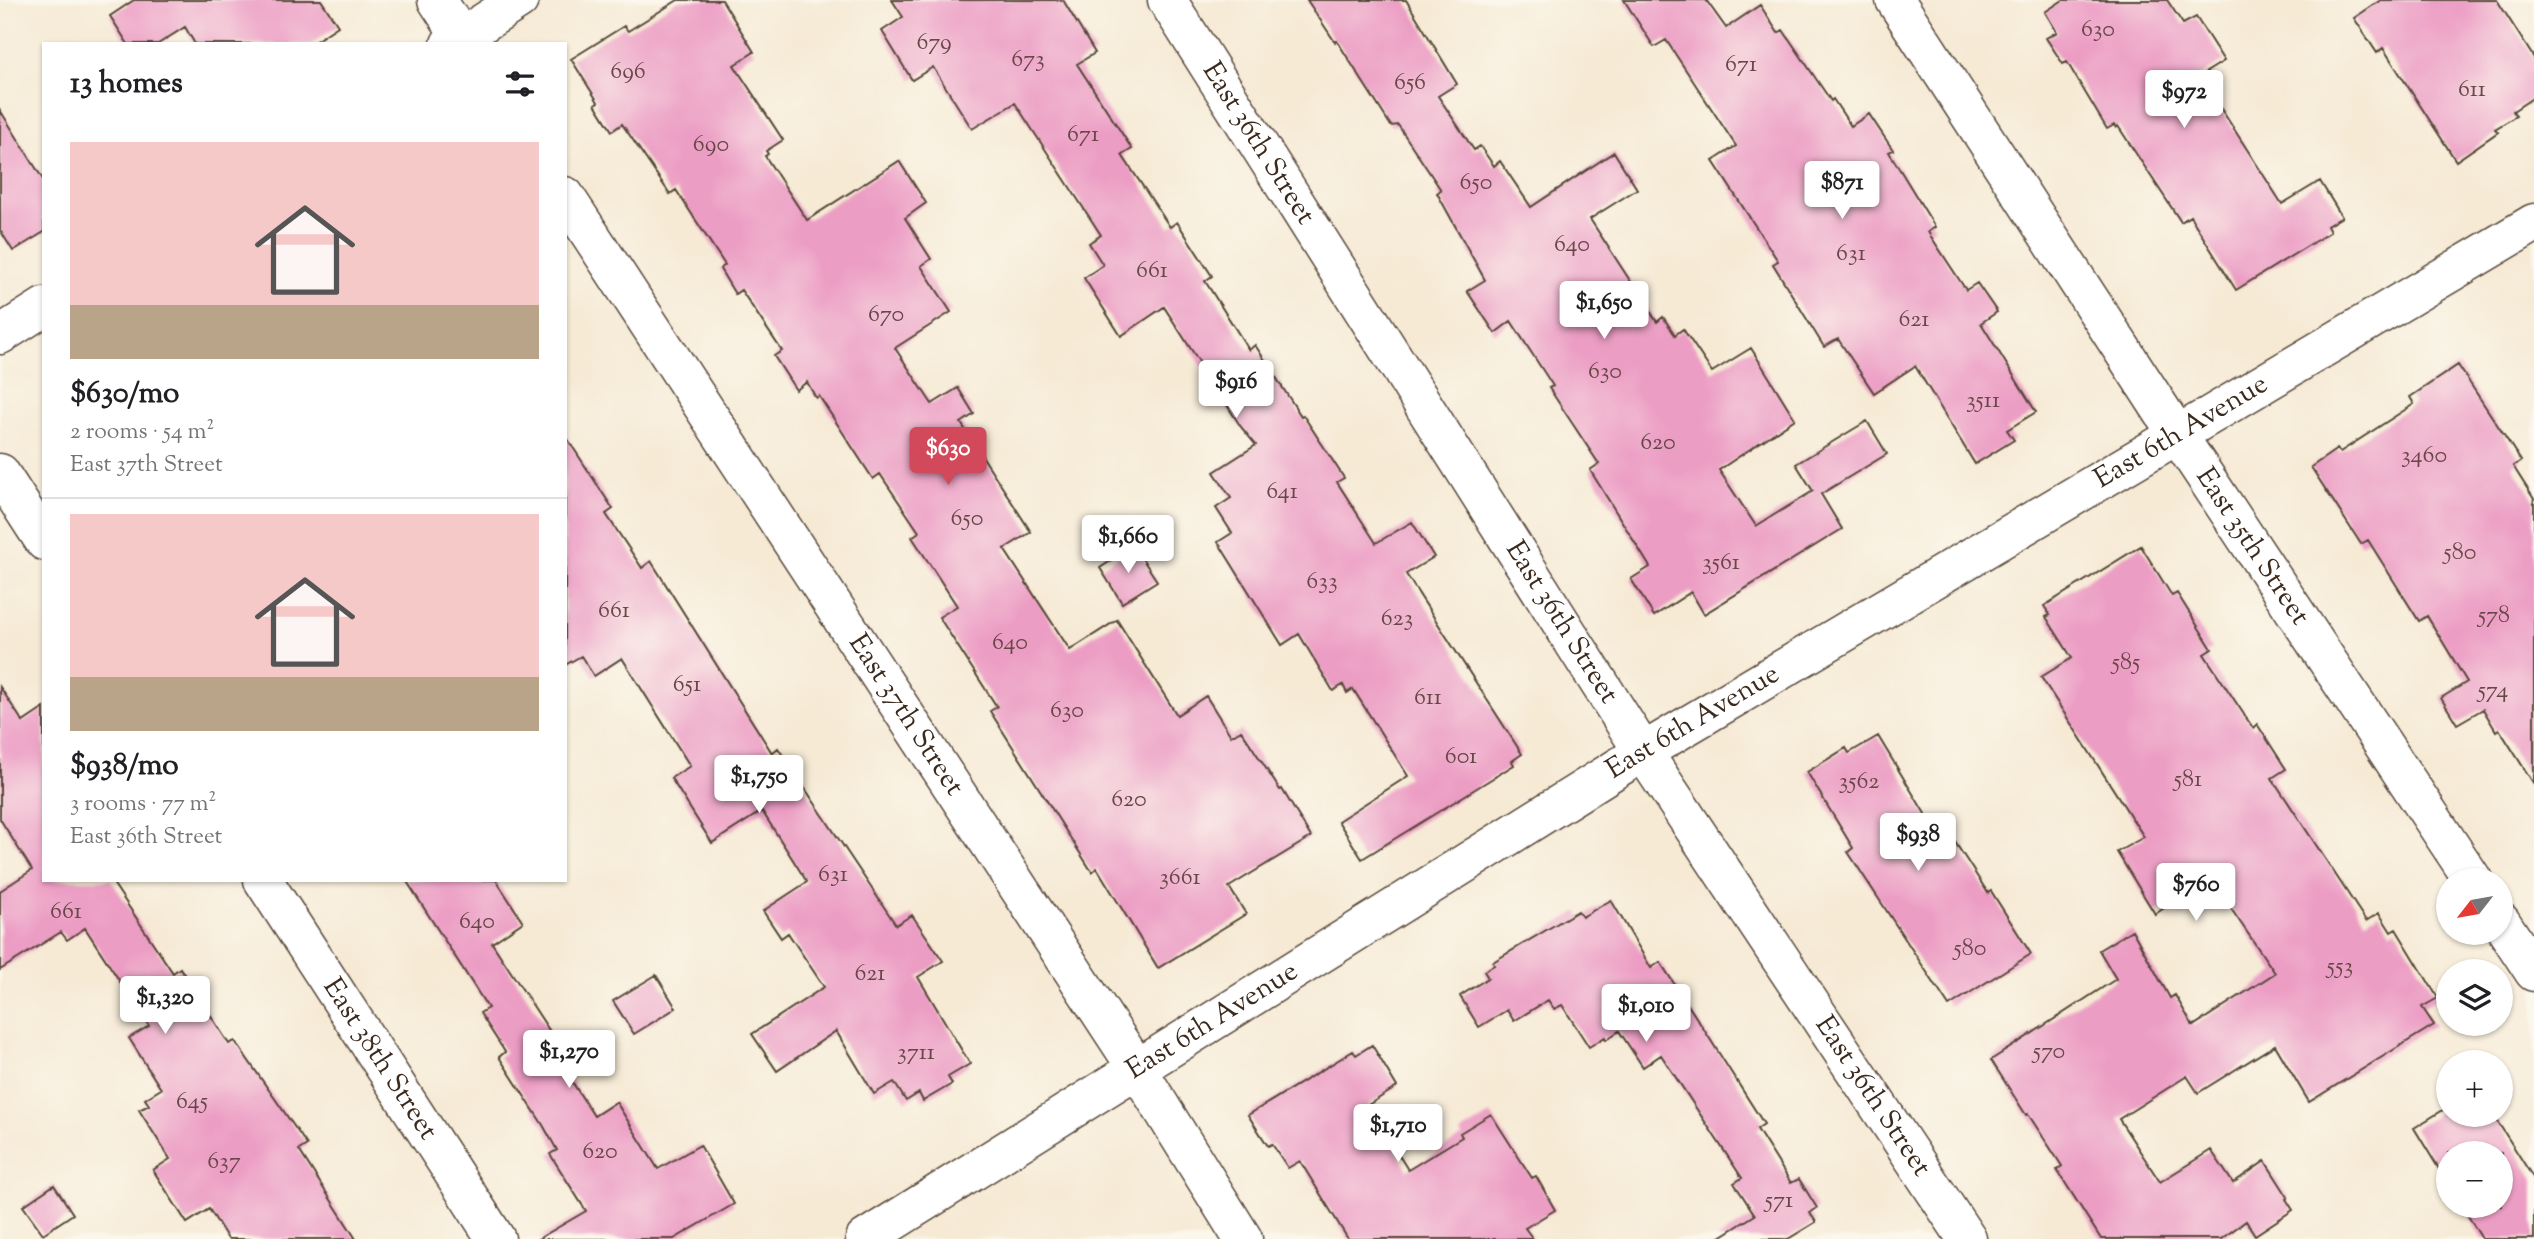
<!DOCTYPE html>
<html lang="en">
<head>
<meta charset="utf-8">
<style>
	body { margin:0; font-family:"Sorts Mill Goudy",serif; background:#f2f2f2; color:#202124; height:100vh; display:flex; flex-direction:column; font-size:26px; white-space:nowrap }
	* { box-sizing:border-box; margin:0 }
	p { font-size:23px; color:#757577 }
	.icon { flex:none; width:38px; height:38px; fill:none; stroke:currentColor; stroke-width:2; stroke-linecap:round; stroke-linejoin:round }
	.map { position:relative; flex:1; overflow:hidden }
	.sheet { position:absolute; left:42px; top:42px; width:525px; height:840px; display:flex; flex-direction:column; background:#fff; border-radius:0px; box-shadow:0 2px 5px #0004 }
	.sheet>* { flex:none }
	.needle { width:46px; rotate:239deg }
	.controls { position:absolute; left:2436px; top:868px; display:grid; gap:14px }
	.controls a { display:grid; place-items:center; width:77px; height:77px; border-radius:50%; background:#fff; box-shadow:0 2px 5px #0004; font-size:35px }
	.price { position:absolute; translate:-50% -60px; padding:0 16px; border-radius:7px; background:#fff; color:#222; font-size:23px; line-height:46px; filter:drop-shadow(0 2px 4px #0008) }
	.price::after { content:''; position:absolute; left:50%; top:42px; width:21px; height:16px; margin-left:-10px; background:inherit; clip-path:polygon(0 0,100% 0,50% 100%) }
	.price.active { background:#d1495b; color:#fff }
	ul { padding:0; list-style:none }
	li { display:grid; align-content:center; gap:14px; height:371px; padding:0 28px }
	li+li { border-top:2px solid #e0e0e0 }
	li span { display:grid; place-items:center; height:217px; border-radius:0px; color:#555 }
	li>.icon { margin-inline-start:auto }
	span .icon { width:126px; height:126px; fill:#fffc; stroke-width:1 }
	li b { font-size:30px }
	h2 { display:flex; justify-content:space-between; align-items:center; height:84px; padding:0 28px; font-size:30px }
	.map>svg:first-child { display:block }
</style>
</head>
<body>
<div class="map">
<svg width="2534" height="1239" viewBox="0 0 2534 1239">
	<rect width="100%" height="100%" fill="#fbf7ec"/>
	<filter id="ink" filterUnits="userSpaceOnUse"><feTurbulence type="fractalNoise" baseFrequency=".0143" numOctaves="2"/><feDisplacementMap in="SourceGraphic" scale="14" xChannelSelector="R" yChannelSelector="G"/><feConvolveMatrix kernelMatrix="1 2 1 2 8 2 1 2 1" color-interpolation-filters="sRGB"/></filter>
	<filter id="wash" filterUnits="userSpaceOnUse"><feTurbulence type="fractalNoise" baseFrequency=".00686" numOctaves="4" result="noise"/><feDisplacementMap in="SourceGraphic" scale="28" xChannelSelector="R" yChannelSelector="G"/><feGaussianBlur stdDeviation="1.57" result="paint"/><feColorMatrix in="noise" values="0 0 0 0 0 0 0 0 0 0 0 0 0 0 0 0 0 1.4 0 .05"/><feComposite in="paint" operator="in"/></filter>
	<g filter="url(#wash)">
		<rect width="100%" height="100%" fill="#f6ead5"/>
		<g id="blocks">
			<path fill="#ec9dc4" d="M134 0H321L338 26 311 44H195L185 27 158 44H128L110 16Z
				M678 0H722L754 52 734 65 783 140 766 151 768 154 765 156 807 220 899 161 926 203 905 218 931 259 921 266 951 312 895 348 932 404 958 388 974 414 961 423 1031 532 1004 549 1070 650 1117 620 1177 715 1206 696 1231 736 1241 730 1280 790 1282 789 1311 837 1229 887 1246 914 1158 968 1097 868 1092 872 990 711 997 707 939 617 957 606 912 537 919 532 880 474 873 479 819 396 816 398 807 382 796 390 774 356 782 351 741 290 735 294 720 269 725 265 676 190 670 194 622 124 612 131 595 104 598 102 571 59 624 26 628 31Z
				M892 0H1063L1095 53 1077 64 1132 149 1122 155 1170 227 1177 222 1212 276 1205 281 1249 350 1255 345 1301 416 1303 415 1344 478 1337 482 1376 543 1412 522 1434 557 1406 574 1522 754 1512 761 1514 765 1362 859 1338 821 1408 776 1353 689 1347 693 1343 685 1333 691 1299 634 1282 645 1218 542 1232 533 1216 508 1231 498 1214 472 1256 445 1241 427 1164 307 1121 336 1084 278 1103 265 1089 243 1101 235 1015 103 972 129 933 67 912 80 882 31 903 17Z
				M1307 0H1406L1457 84 1438 96 1474 150 1480 146 1494 166 1500 161 1531 207 1614 152 1637 189 1590 219 1657 322 1663 317 1675 335 1683 329 1712 372 1751 348 1795 419 1719 470 1756 526 1813 491 1796 464 1867 421 1887 454 1821 494 1842 529 1704 614 1691 592 1654 616 1631 579 1650 567 1590 470 1599 464 1549 388 1553 386 1511 321 1495 333 1467 291 1485 280 1437 193 1441 190 1398 125 1391 126 1337 41 1335 42Z
				M1624 0H1706L1726 28 1760 5 1778 33 1783 30 1831 101 1833 99 1851 126 1869 114 1893 150 1889 152 1935 227 1928 232 1966 290 1977 283 1997 312 1981 323 2036 412 2007 430 2014 440 1975 464 1915 366 1874 393 1838 339 1824 347 1773 264 1778 261 1713 161 1736 146 1666 40 1654 47Z
				M2063 0H2167L2183 24 2196 17 2224 61 2200 76 2282 204 2320 181 2342 217 2327 226 2330 232 2236 290 2190 216 2181 222 2118 126 2116 128 2114 125 2107 129 2067 62 2063 64 2046 38 2057 32 2045 12Z
				M2381 0H2497L2534 58V97L2513 111 2516 116 2495 129 2498 132 2456 161 2383 48 2377 53 2354 18Z
				M0 110 44 181V232L13 251 0 230Z
				M2458 365 2521 461 2513 466 2534 499V784L2499 729 2496 731 2483 709 2457 724 2441 698 2467 682 2427 616 2419 621 2368 540 2361 544 2311 467 2337 449 2340 452 2414 404 2410 397Z
				M565 435 613 509 606 514 642 568 651 561 772 753 778 748 896 925 912 915 943 961 918 977 970 1064 948 1077 952 1084 923 1101 919 1093 906 1101 894 1082 874 1094 836 1031 777 1071 752 1034 824 987 788 933 781 938 763 911 807 882 762 811 712 843 671 778 690 766 622 658 594 676 581 656 565 665Z
				M1134 546 1157 581 1122 603 1100 568Z
				M2141 546 2172 596 2177 593 2212 649 2204 654 2253 728 2257 724 2286 769 2272 778 2366 921 2379 913 2391 932 2396 929 2438 998 2422 1007 2434 1025 2309 1102 2275 1045 2198 1093 2187 1076 2119 1119 2160 1182 2211 1150 2233 1183 2265 1161 2288 1197 2286 1199 2293 1210 2255 1235 2246 1221 2221 1239H2101L2057 1170 2062 1166 2028 1114 2026 1115 1991 1060 2116 979 2099 950 2132 930 2170 998 2175 995 2193 1026 2275 973 2225 900 2213 907 2199 885 2155 914 2117 852 2144 837 2041 677 2072 658 2046 617 2050 615 2044 606Z
				M0 687 23 722 44 708V880H111L173 973 180 968 229 1044 235 1041 307 1145 299 1150 356 1239H228L209 1209 187 1223 153 1170 170 1159 139 1110 149 1105 145 1099 161 1089 129 1038 149 1026 85 928 67 940 61 932 0 970V891L32 870 0 819Z
				M1878 736 1933 827 1942 822 1988 893 1991 891 2031 954 1949 1006 1848 852 1853 848 1807 772 1846 748 1849 753Z
				M406 880H496L523 922 492 943 562 1050 555 1055 594 1116 616 1102 658 1169 700 1145 734 1204 674 1239H538L586 1211 550 1154 557 1150 543 1125 499 1057 505 1052 480 1013 488 1008Z
				M1611 900 1651 968 1660 962 1703 1028 1764 1124 1757 1129 1791 1183 1799 1179 1817 1208 1810 1213 1816 1222 1788 1239H1717L1755 1215 1734 1183 1742 1178 1661 1055 1643 1067 1619 1031 1606 1040 1605 1037 1589 1047 1562 1005 1554 1009 1548 1000 1514 1021 1507 1010 1479 1027 1460 996 1488 978 1484 971 1494 965 1493 962 1578 911 1582 917Z
				M656 975 676 1008 634 1034 613 1001Z
				M1372 1045 1397 1087 1368 1105 1408 1170 1462 1137 1460 1133 1491 1114 1532 1178 1536 1176 1555 1210 1525 1228 1533 1239H1348L1300 1161 1288 1168 1272 1144 1268 1146 1248 1115 1353 1051 1356 1055Z
				M2448 1107V1115H2492L2501 1127 2534 1179V1239H2482L2462 1206H2501V1153H2448V1184L2414 1128Z
				M54 1185 73 1214 43 1234 23 1206Z"/>
		</g>
	</g>
	<g filter="url(#ink)">
		<use href="#blocks" fill-opacity="0" stroke="#574739" stroke-width="2"/>
		<g fill="none" stroke-linecap="round" stroke-linejoin="round">
			<g stroke="#574739" stroke-width="41">
				<g id="minor">
					<path d="M437 0 466 44"/>
					<path id="s1" d="M1167 0 1643 752 1967 1239"/>
					<path id="s2" d="M1895 0 2177 434 2473 880"/>
					<path d="M450 44 519 0"/>
					<path id="s3" d="M565 196 1138 1070 1243 1239"/>
					<path d="M0 335 44 307"/>
					<path d="M0 473 44 541"/>
					<path id="s4" d="M263 880 496 1239"/>
					<path d="M2501 922 2534 972"/>
					<path id="s5" d="M865 1239 1643 752 2534 223"/>
				</g>
			</g>
			<use href="#minor" stroke="#fff" stroke-width="38"/>
		</g>
	</g>
	<g text-anchor="middle" dominant-baseline="central" stroke-width="5" stroke-linejoin="round" paint-order="stroke">
		<g font-size="24" fill="#674748">
			<text x="2098" y="30">630</text>
			<text x="934" y="43">679</text>
			<text x="1028" y="60">673</text>
			<text x="1741" y="65">671</text>
			<text x="628" y="72">696</text>
			<text x="1410" y="83">656</text>
			<text x="2472" y="90">611</text>
			<text x="1083" y="135">671</text>
			<text x="711" y="145">690</text>
			<text x="1476" y="183">650</text>
			<text x="1572" y="245">640</text>
			<text x="1851" y="254">631</text>
			<text x="1152" y="271">661</text>
			<text x="886" y="315">670</text>
			<text x="1914" y="320">621</text>
			<text x="1605" y="372">630</text>
			<text x="1983" y="401">3511</text>
			<text x="1658" y="443">620</text>
			<text x="2424" y="456">3460</text>
			<text x="1282" y="492">641</text>
			<text x="967" y="519">650</text>
			<text x="2460" y="553">580</text>
			<text x="1721" y="563">3561</text>
			<text x="1322" y="582">633</text>
			<text x="614" y="611">661</text>
			<text x="2494" y="616">578</text>
			<text x="1397" y="619">623</text>
			<text x="1010" y="643">640</text>
			<text x="2126" y="663">585</text>
			<text x="687" y="685">651</text>
			<text x="2493" y="691">574</text>
			<text x="1428" y="698">611</text>
			<text x="1067" y="711">630</text>
			<text x="1461" y="757">601</text>
			<text x="2188" y="780">581</text>
			<text x="1859" y="782">3562</text>
			<text x="1129" y="800">620</text>
			<text x="833" y="875">631</text>
			<text x="1180" y="878">3661</text>
			<text x="66" y="912">661</text>
			<text x="477" y="922">640</text>
			<text x="1970" y="949">580</text>
			<text x="2340" y="967">553</text>
			<text x="870" y="974">621</text>
			<text x="2049" y="1052">570</text>
			<text x="916" y="1053">3711</text>
			<text x="192" y="1102">645</text>
			<text x="600" y="1152">620</text>
			<text x="224" y="1162">637</text>
			<text x="1779" y="1201">571</text>
		</g>
		<g font-size="28" fill="#3b2a1e" stroke="#fbf7ec">
			<text stroke="none"><textPath href="#s1" startOffset="170">East 36th Street</textPath></text>
			<text stroke="none"><textPath href="#s5" startOffset="1544">East 6th Avenue</textPath></text>
			<text stroke="none"><textPath href="#s2" startOffset="653">East 35th Street</textPath></text>
			<text stroke="none"><textPath href="#s1" startOffset="737">East 36th Street</textPath></text>
			<text stroke="none"><textPath href="#s3" startOffset="621">East 37th Street</textPath></text>
			<text stroke="none"><textPath href="#s5" startOffset="976">East 6th Avenue</textPath></text>
			<text stroke="none"><textPath href="#s5" startOffset="410">East 6th Avenue</textPath></text>
			<text stroke="none"><textPath href="#s4" startOffset="214">East 38th Street</textPath></text>
			<text stroke="none"><textPath href="#s1" startOffset="1304">East 36th Street</textPath></text>
		</g>
	</g>
</svg>
<div class="controls">
<a><svg class="needle" viewBox="-14 -14 28 28"><path d="M0-13l5 13h-10z" fill="#e53935"/><path d="M0 13l5-13h-10z" fill="#757577"/></svg></a>
<a><svg class="icon" aria-label="layers" viewBox="0 0 24 24"><path d="M12 4l9 5-9 5-9-5zM3 14l9 5 9-5"/></svg></a>
<a>+</a>
<a>−</a>
</div>
<b class="price" style="left:2184px;top:130px">$972</b>
<b class="price" style="left:1842px;top:221px">$871</b>
<b class="price" style="left:1604px;top:341px">$1,650</b>
<b class="price" style="left:1236px;top:420px">$916</b>
<b class="price active" style="left:948px;top:487px">$630</b>
<b class="price" style="left:1128px;top:575px">$1,660</b>
<b class="price" style="left:759px;top:815px">$1,750</b>
<b class="price" style="left:1918px;top:873px">$938</b>
<b class="price" style="left:2196px;top:923px">$760</b>
<b class="price" style="left:165px;top:1036px">$1,320</b>
<b class="price" style="left:1646px;top:1044px">$1,010</b>
<b class="price" style="left:569px;top:1090px">$1,270</b>
<b class="price" style="left:1398px;top:1164px">$1,710</b>
<section class="sheet">
<h2>13 homes<svg class="icon" aria-label="filters" viewBox="0 0 24 24"><path d="M4 7h16M4 17h16"/><circle cx="9" cy="7" r="2"/><circle cx="15" cy="17" r="2"/></svg></h2>
<ul>
<li><span style="background:linear-gradient(#f6c9c9 75%,#b9a48a 0)"><svg class="icon" aria-label="home" viewBox="0 0 24 24"><path d="M3 11l9-7 9 7M6 9v11h12V9"/></svg></span><div><b>$630/mo</b><p>2 rooms · 54 m²</p><p>East 37th Street</p></div></li>
<li><span style="background:linear-gradient(#f6c9c9 75%,#b9a48a 0)"><svg class="icon" aria-label="home" viewBox="0 0 24 24"><path d="M3 11l9-7 9 7M6 9v11h12V9"/></svg></span><div><b>$938/mo</b><p>3 rooms · 77 m²</p><p>East 36th Street</p></div></li>
</ul>
</section>
</div>
</body>
</html>
